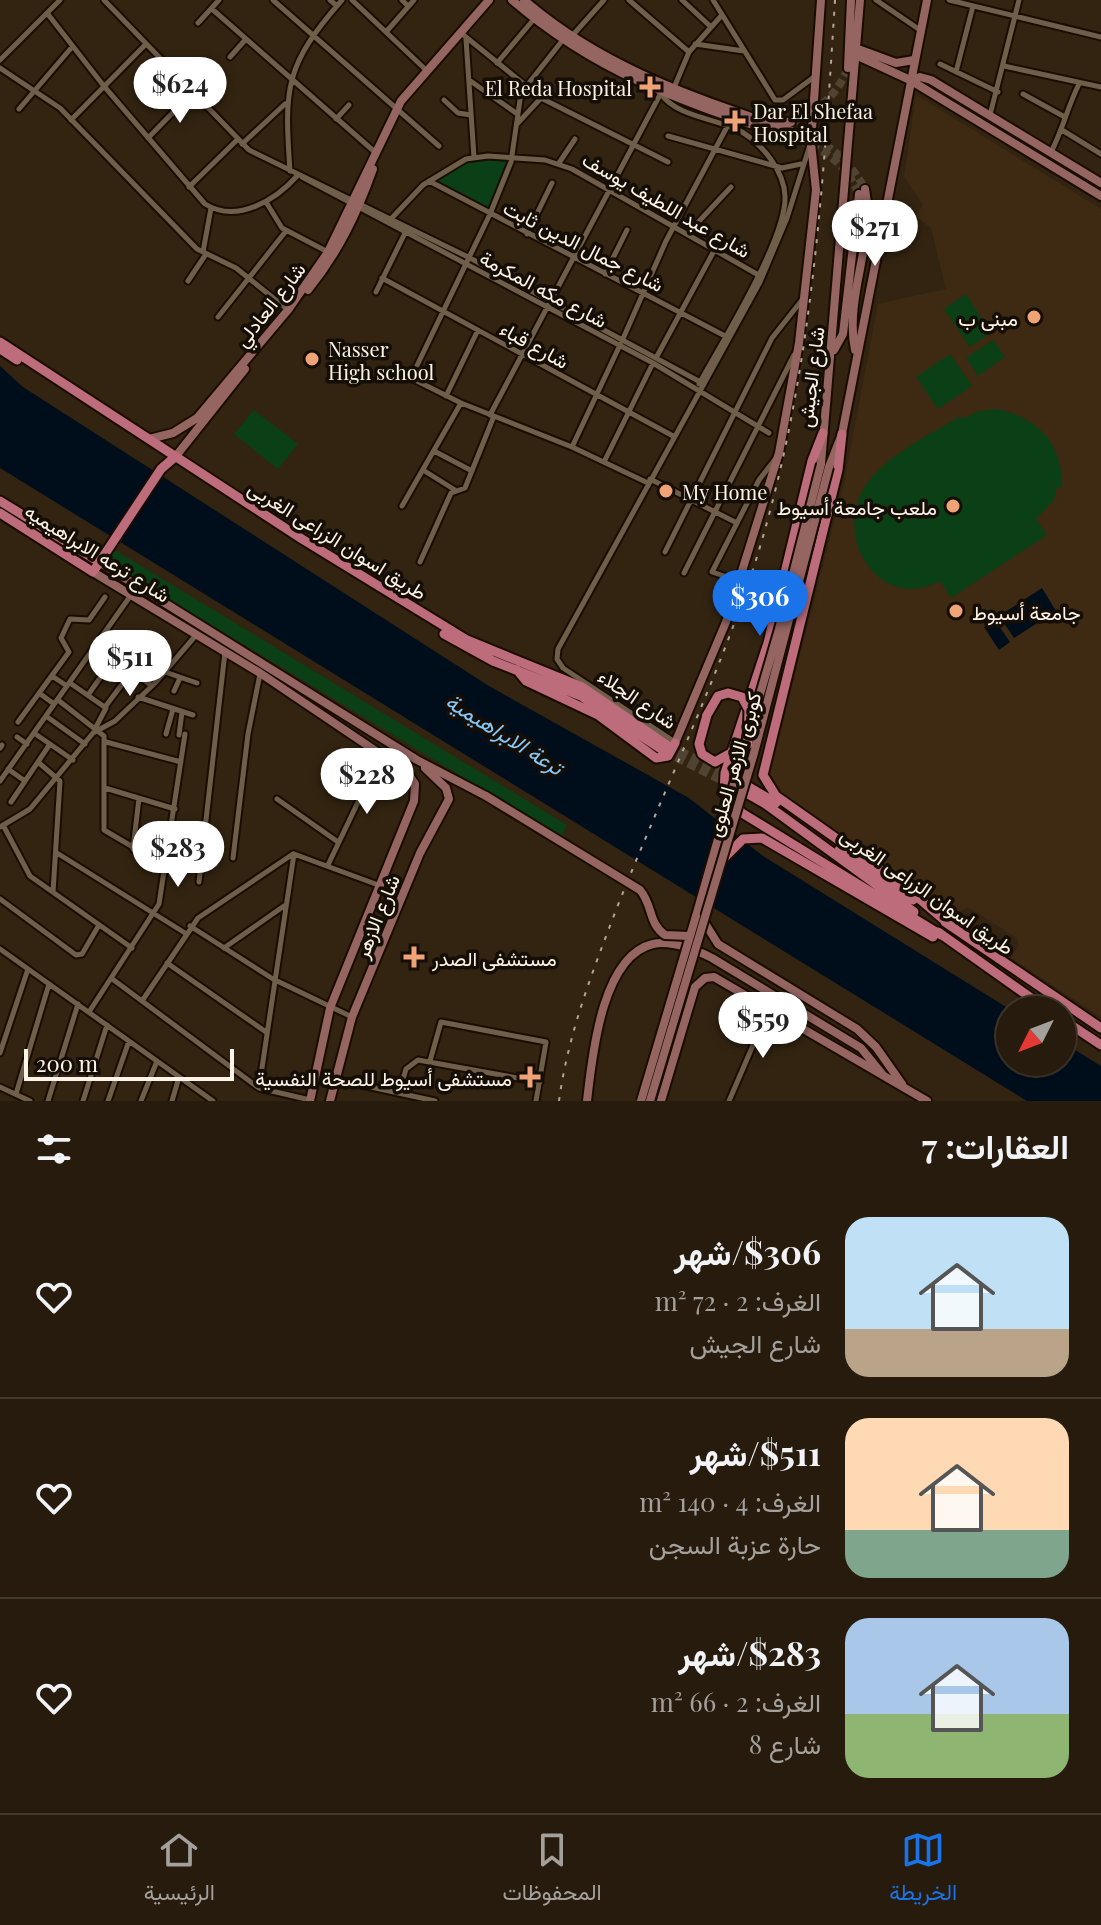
<!DOCTYPE html>
<html lang="ar">
<head>
<meta charset="utf-8">
<style>
	body { margin:0; font-family:"Playfair Display",Vazirmatn,serif; background:#32281b; color:#f1f3f6; direction:rtl; height:100vh; display:flex; flex-direction:column; font-size:30px; white-space:nowrap }
	* { box-sizing:border-box; margin:0 }
	p { font-size:26px; color:#a4a19d }
	.icon { flex:none; width:44px; height:44px; fill:none; stroke:currentColor; stroke-width:2; stroke-linecap:round; stroke-linejoin:round }
	.map { position:relative; height:1101px; overflow:hidden; direction:ltr }
	.details { display:flex; flex-direction:column; background:#261b0d; flex:1 }
	.details>* { flex:none }
	.needle { width:52px; rotate:228deg }
	.tools { position:absolute; left:996px; top:996px; display:grid; gap:16px }
	.tools a { display:grid; place-items:center; width:80px; height:80px; border-radius:50%; background:#261b0d; box-shadow:0 2px 6px #0004,0 0 0 2px #42392e; font-size:40px }
	.scale { position:absolute; left:24px; bottom:20px; width:210px; box-sizing:border-box; padding-left:8px; border:4px solid #fef3e8; border-top:0; font-size:22px; line-height:28px; white-space:nowrap; color:#fef3e8; -webkit-text-stroke:6px #150e07; paint-order:stroke }
	.price { position:absolute; translate:-50% -68px; padding:0 18px; border-radius:28px; background:#fff; color:#222; font-size:26px; line-height:52px; filter:drop-shadow(0 2px 4px #0008) }
	.price::after { content:''; position:absolute; left:50%; top:48px; width:24px; height:18px; margin-left:-12px; background:inherit; clip-path:polygon(0 0,100% 0,50% 100%) }
	.price.active { background:#1a73e8; color:#fff }
	ul { padding:0; list-style:none }
	li { display:flex; align-items:center; gap:24px; height:200px; padding:0 32px }
	li+li { border-top:2px solid #42392e }
	li span { display:grid; place-items:center; flex:none; width:224px; height:160px; border-radius:24px; color:#555 }
	li>.icon { margin-inline-start:auto }
	span .icon { width:96px; height:96px; fill:#fffc; stroke-width:1 }
	li b { font-size:34px }
	h2 { display:flex; justify-content:space-between; align-items:center; height:96px; padding:0 32px; font-size:34px }
	.menu { display:flex; justify-content:space-around; align-items:center; height:112px; border-top:2px solid #42392e; background:#261b0d; font-size:22px; color:#a4a19d }
	.menu a { display:grid; justify-items:center; gap:4px }
	.menu .active { color:#1a73e8 }
	.map>svg:first-child { display:block }
</style>
</head>
<body>
<div class="map">
<svg width="1101" height="1101" viewBox="0 0 1101 1101">
	<rect width="100%" height="100%" fill="#332411"/>
	<path fill="#3e2a12" d="M916 95 1101 209V1017L1011 958 1019 945 1017 938 968 907 953 916 777 792 769 777 844 483 878 304 946 289 931 228 915 216 923 205 904 177Z"/>
	<path fill="#0b3f16" d="M473 158H512L490 214 430 180Z
		M966 294 991 333 970 347 944 309Z
		M993 340 1005 357 978 376 966 358Z
		M950 354 972 386 938 409 916 377Z
		M997 409C1039 418 1063 444 1062 488H1056L1054 500 1036 519 1047 535 951 598 940 581C881 613 833 540 864 488 884 456 927 437 960 416L962 419 979 411Z
		M254 410 298 444 278 469 234 434Z
		M115 550 567 825 562 837 107 562Z"/>
	<path fill="#000e1b" d="M0 366 23 387 489 686 689 798 763 856 1011 1010 1010 1062H1062V1042L1101 1066V1101H1027L0 468Z
		M1042 588 1056 611 1014 638 999 616Z
		M995 620 1010 642 999 650 984 627Z"/>
	<g fill="none" stroke-linecap="round" stroke-linejoin="round">
		<path stroke="#514331" stroke-width="8" stroke-dasharray="8 4" stroke-linecap="butt" d="M791 122C818 112 837 95 848 68
			M792 131C825 140 848 158 865 189
			M789 137C822 147 845 162 859 194"/>
		<path stroke="#514331" stroke-width="9" stroke-dasharray="9 4.5" stroke-linecap="butt" d="M667 745 729 776
			M664 751 728 783"/>
		<g stroke="#1a0c00" stroke-width="9">
			<path id="street" d="M104 0 249 150 470 258 704 384
				M273 0 439 146
				M330 0 337 6
				M352 0 426 70
				M402 0 408 6
				M629 0 689 52
				M682 0 711 27
				M713 0 775 100H783L814 77
				M876 0 920 30
				M949 0 1101 37
				M212 9 376 153
				M47 13 103 85 205 204C237 224 276 200 298 175
				M198 23 219 0
				M386 32 414 0
				M461 33 541 98 668 162
				M572 36 604 0
				M466 39 474 157
				M562 41 521 93 511 162 490 214 411 378 461 403 572 447 648 483
				M695 44 744 51
				M230 57 246 39
				M0 60 60 0
				M497 63 534 19
				M940 64 998 92
				M1004 66 1101 87
				M0 68 60 108 197 249 236 268 287 309
				M956 72 973 6
				M469 80 516 113
				M673 90 689 52 722 15
				M661 94C678 118 718 118 742 132 763 145 784 171 785 196 787 238 721 344 699 384
				M1023 94 1063 116
				M444 100 458 113 471 115
				M19 109 72 47
				M990 115 1019 0
				M336 119 349 105
				M71 120 146 44
				M517 124 541 98
				M1062 130 1101 154
				M668 136 782 168 801 164
				M148 138 192 93
				M242 144 285 104
				M1051 152C1063 129 1067 108 1079 84
				M559 163 575 139
				M290 171C284 87 285 65 342 0
				M302 177 653 363 769 433
				M429 181 725 336
				M189 187 237 140
				M266 202 282 228 328 252
				M389 221 423 185 466 159 488 156 545 160 572 169 762 277
				M688 233 731 187
				M527 234 552 183
				M203 252 211 208
				M605 274 627 230
				M382 278 673 436
				M188 281 206 254
				M376 292 405 233
				M218 317 286 231
				M622 341 666 241 728 125
				M656 358 715 249
				M446 396 478 330
				M490 415 662 91
				M572 447 620 345
				M434 451 472 471
				M604 462 653 363
				M423 470 455 490
				M650 479 737 523
				M402 506 461 403
				M665 552 772 338 802 300
				M420 562 451 493 465 488 494 416
				M684 573 794 355
				M739 581 712 572 759 480 776 458
				M96 645 152 686
				M165 672 197 683
				M52 676 67 686
				M70 683 106 708 96 727
				M174 691 180 678
				M39 693 54 704
				M88 695 114 658
				M138 697 193 715
				M58 700 104 736V830L167 867
				M105 707 132 671
				M46 716 85 744
				M18 722 69 652 61 638 70 619 89 620 105 597
				M34 733 73 760
				M166 734 173 709
				M179 735 182 712
				M17 737 27 744
				M106 742 181 762
				M675 742 563 668 557 659 558 649 760 282 787 218 809 148
				M0 748 2 745
				M38 762 60 781 53 892
				M8 769 25 781
				M0 781 131 595
				M105 788 175 809
				M277 799 338 842
				M11 802 50 744
				M3 825 30 876 132 948
				M0 827 30 809 93 733 115 721 155 683 197 634
				M133 849 139 798
				M57 853 185 933
				M294 854 381 886
				M233 858 248 734 260 674
				M328 865 381 754
				M199 882 225 652
				M0 899 76 955 82 954 99 925
				M190 926 273 979 352 1017
				M224 948 284 906
				M0 949 213 1101
				M167 963 266 1032
				M111 978 259 1088 310 1100
				M142 1001 198 918 293 854
				M89 1012 159 904 185 734
				M0 1053 28 969
				M430 1061 441 1022 546 1042 536 1101
				M334 1079 435 1101
				M0 1087 30 1101
				M259 1088 294 854
				M399 1093 406 1069 418 1060 540 1082
				M16 1094 49 984
				M48 1101 78 1004
				M83 1101 107 1025
				M108 1101 129 1041
				M141 1101 157 1061
				M172 1101 179 1077
				M729 1101 760 1029 765 1005"/>
		</g>
		<g stroke="#1a0c00" stroke-width="12">
			<path id="secondary" d="M512 0C599 75 682 101 789 137
				M524 0C604 69 694 97 792 131
				M858 49 896 63 914 60
				M858 56 910 80 1101 196
				M848 68 851 0
				M910 80 920 77 931 80 1101 183
				M772 121 791 122
				M308 290C338 253 357 214 373 169
				M834 350 843 334 859 194
				M855 350C844 296 876 241 865 189
				M149 439 173 433 197 418 288 310 328 252 401 101 489 0
				M176 456 245 369
				M821 464 860 0
				M829 467 842 434 927 0
				M99 562 417 760 486 796
				M93 572 260 673 407 772 415 784 414 801 330 1008 310 1101
				M675 743 726 622 779 453 799 343 816 190 811 143 821 0
				M696 916 724 818
				M703 920 718 944 857 1029 876 1047 902 1084
				M330 1101 352 1017 420 853 449 799 446 788 425 768
				M587 1101C592 1059 601 956 653 944 672 940 696 950 712 958L861 1048 883 1075
				M661 1101 695 987 705 978 714 977 927 1101"/>
		</g>
		<g stroke="#1a0c00" stroke-width="13">
			<path id="primary" d="M0 342 302 539 467 640 582 687 667 745
				M0 349 17 360
				M823 433 812 461 768 643 725 773 724 793 742 813 941 935
				M842 434 838 470 763 775 776 796 908 889 950 925
				M0 501 99 562
				M0 513 93 572 161 469 176 456
				M444 634 493 661 581 696 664 751
				M517 670 526 681 598 715 656 758 668 756 675 743
				M707 715 699 744 702 754 715 762 731 753
				M737 780 776 803
				M734 786 764 803 914 912
				M839 850 913 900
				M723 859 743 839 762 838 933 937
				M945 922 1101 1028
				M938 932 1048 1010
				M1062 1019 1101 1045"/>
		</g>
		<use href="#street" stroke="#6f5e4a" stroke-width="5"/>
		<use href="#secondary" stroke="#956562" stroke-width="8"/>
		<use href="#primary" stroke="#bc6c7b" stroke-width="9"/>
		<path stroke="#b3a699" stroke-width="2" stroke-dasharray="4 8" stroke-linecap="butt" d="M559 1101C568 1034 592 973 616 910 656 809 703 710 740 608 810 413 822 205 835 0"/>
		<g stroke="#1a0c00" stroke-width="12" stroke-linecap="butt">
			<path id="secondary-bridge" d="M486 796 640 890C653 905 648 923 665 935L689 936
				M724 818 779 629 821 464
				M641 1101 696 916
				M650 1101 754 753 829 467"/>
		</g>
		<g stroke="#1a0c00" stroke-width="13" stroke-linecap="butt">
			<path id="primary-bridge" d="M707 715 718 696 728 693 742 697 749 710 748 744"/>
		</g>
		<use href="#secondary-bridge" stroke="#956562" stroke-width="8"/>
		<use href="#primary-bridge" stroke="#bc6c7b" stroke-width="9"/>
	</g>
	<g fill="#efa376" stroke="#150e07" stroke-width="3">
		<path d="M646 75h8v8h8v8h-8v8h-8v-8h-8v-8h8z"/>
		<path d="M731 109h8v8h8v8h-8v8h-8v-8h-8v-8h8z"/>
		<circle cx="1034" cy="317" r="8"/>
		<circle cx="312" cy="359" r="8"/>
		<circle cx="666" cy="491" r="8"/>
		<circle cx="953" cy="506" r="8"/>
		<circle cx="956" cy="611" r="8"/>
		<path d="M410 945h8v8h8v8h-8v8h-8v-8h-8v-8h8z"/>
		<path d="M526 1065h8v8h8v8h-8v8h-8v-8h-8v-8h8z"/>
	</g>
	<g text-anchor="middle" dominant-baseline="central" stroke-width="7" stroke-linejoin="round" paint-order="stroke">
		<g font-size="20" fill="#fef3e8" stroke="#150e07" text-anchor="start">
			<text x="632" y="87" text-anchor="end">El Reda Hospital</text>
			<text x="753" y="110">Dar El Shefaa<tspan x="753" dy="23">Hospital</tspan></text>
			<text x="1018" y="317" text-anchor="end">مبنى ب</text>
			<text x="328" y="348">Nasser<tspan x="328" dy="23">High school</tspan></text>
			<text x="682" y="491">My Home</text>
			<text x="937" y="506" text-anchor="end">ملعب جامعة أسيوط</text>
			<text x="972" y="611">جامعة أسيوط</text>
			<text x="432" y="957">مستشفى الصدر</text>
			<text x="512" y="1077" text-anchor="end">مستشفى أسيوط للصحة النفسية</text>
		</g>
		<g font-size="20" fill="#fef3e8" stroke="#150e07">
			<text transform="translate(667 204) rotate(30)">شارع عبد اللطيف يوسف</text>
			<text transform="translate(584 245) rotate(27)">شارع جمال الدين ثابت</text>
			<text transform="translate(544 288) rotate(28)">شارع مكه المكرمة</text>
			<text transform="translate(269 304) rotate(-52)">شارع العادلي</text>
			<text transform="translate(535 344) rotate(29)">شارع قباء</text>
			<text transform="translate(810 377) rotate(-83)">شارع الجيش</text>
			<text transform="translate(338 539) rotate(32)">طريق اسوان الزراعى الغربى</text>
			<text transform="translate(98 552) rotate(32)">شارع ترعه الابراهيميه</text>
			<text transform="translate(638 698) rotate(34)">شارع الجلاء</text>
			<text transform="translate(733 764) rotate(-74)">كوبرى الازهر العلوى</text>
			<text transform="translate(928 890) rotate(35)">طريق اسوان الزراعى الغربى</text>
			<text transform="translate(376 916) rotate(-68)">شارع الازهر</text>
		</g>
		<g font-size="22" font-style="italic" fill="#85c7f7" stroke="#150e07">
			<text transform="translate(505 733) rotate(32)">ترعة الابراهيمية</text>
		</g>
	</g>
</svg>
<div class="tools">
<a><svg class="needle" viewBox="-14 -14 28 28"><path d="M0-13l5 13h-10z" fill="#e53935"/><path d="M0 13l5-13h-10z" fill="#a4a19d"/></svg></a>
</div>
<div class="scale">200 m</div>
<b class="price" style="left:180px;top:125px">$624</b>
<b class="price" style="left:875px;top:268px">$271</b>
<b class="price active" style="left:760px;top:638px">$306</b>
<b class="price" style="left:130px;top:698px">$511</b>
<b class="price" style="left:367px;top:816px">$228</b>
<b class="price" style="left:178px;top:889px">$283</b>
<b class="price" style="left:763px;top:1060px">$559</b>
</div>
<section class="details">
<h2>العقارات: 7<svg class="icon" aria-label="filters" viewBox="0 0 24 24"><path d="M4 7h16M4 17h16"/><circle cx="9" cy="7" r="2"/><circle cx="15" cy="17" r="2"/></svg></h2>
<ul>
<li><span style="background:linear-gradient(#bfe0f5 70%,#b9a48a 0)"><svg class="icon" aria-label="home" viewBox="0 0 24 24"><path d="M3 11l9-7 9 7M6 9v11h12V9"/></svg></span><div><b>$306/شهر</b><p>الغرف: 2 · 72 m²</p><p>شارع الجيش</p></div><svg class="icon" aria-label="heart" viewBox="0 0 24 24"><path d="M12 20l-8-8c-3-5 5-10 8-4 3-6 11-1 8 4z"/></svg></li>
<li><span style="background:linear-gradient(#ffd9b3 70%,#7fa58c 0)"><svg class="icon" aria-label="home" viewBox="0 0 24 24"><path d="M3 11l9-7 9 7M6 9v11h12V9"/></svg></span><div><b>$511/شهر</b><p>الغرف: 4 · 140 m²</p><p>حارة عزبة السجن</p></div><svg class="icon" aria-label="heart" viewBox="0 0 24 24"><path d="M12 20l-8-8c-3-5 5-10 8-4 3-6 11-1 8 4z"/></svg></li>
<li><span style="background:linear-gradient(#a9c7e8 60%,#8fb573 0)"><svg class="icon" aria-label="home" viewBox="0 0 24 24"><path d="M3 11l9-7 9 7M6 9v11h12V9"/></svg></span><div><b>$283/شهر</b><p>الغرف: 2 · 66 m²</p><p>شارع 8</p></div><svg class="icon" aria-label="heart" viewBox="0 0 24 24"><path d="M12 20l-8-8c-3-5 5-10 8-4 3-6 11-1 8 4z"/></svg></li>
</ul>
</section>
<nav class="menu">
<a class="active"><svg class="icon" aria-label="map" viewBox="0 0 24 24"><path d="M3 6l6-2 6 2 6-2v14l-6 2-6-2-6 2zM9 4v14M15 6v14"/></svg>الخريطة</a>
<a><svg class="icon" aria-label="saved" viewBox="0 0 24 24"><path d="M7 4h10v16l-5-4-5 4z"/></svg>المحفوظات</a>
<a><svg class="icon" aria-label="home" viewBox="0 0 24 24"><path d="M3 11l9-7 9 7M6 9v11h12V9"/></svg>الرئيسية</a>
</nav>
</body>
</html>
